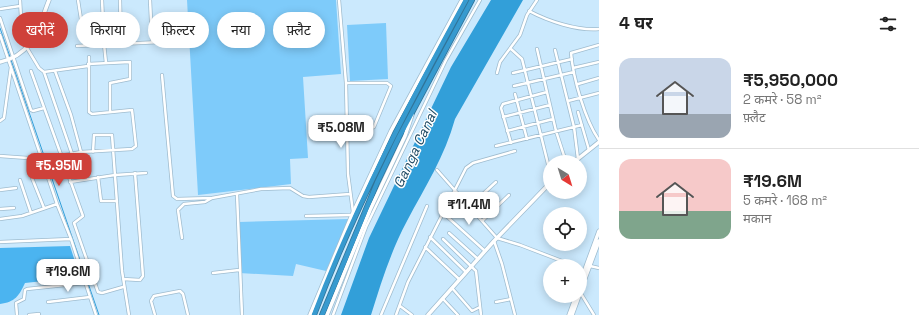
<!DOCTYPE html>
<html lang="hi">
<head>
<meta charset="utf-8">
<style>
	body { margin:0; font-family:"Space Grotesk","Noto Sans Devanagari",sans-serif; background:#f2f2f2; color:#222; height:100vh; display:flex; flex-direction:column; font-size:15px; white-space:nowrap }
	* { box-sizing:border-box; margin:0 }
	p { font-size:13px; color:#767676 }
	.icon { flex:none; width:22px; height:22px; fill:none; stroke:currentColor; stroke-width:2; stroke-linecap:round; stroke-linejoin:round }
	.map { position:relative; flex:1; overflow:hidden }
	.sheet { display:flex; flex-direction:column; background:#fff; width:320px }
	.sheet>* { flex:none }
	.banner { position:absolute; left:12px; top:12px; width:380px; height:36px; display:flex; gap:8px }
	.needle { width:26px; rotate:142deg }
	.tools { position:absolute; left:543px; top:155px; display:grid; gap:8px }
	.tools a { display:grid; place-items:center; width:44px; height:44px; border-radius:50%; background:#fff; box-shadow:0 2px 10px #0003; font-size:20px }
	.price { position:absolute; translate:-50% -34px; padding:0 9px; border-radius:8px; background:#fff; color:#222; font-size:13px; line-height:26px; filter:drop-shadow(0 1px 2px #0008) }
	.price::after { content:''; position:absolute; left:50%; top:24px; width:12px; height:9px; margin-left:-6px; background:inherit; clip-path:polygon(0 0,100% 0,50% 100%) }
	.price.active { background:#cf413a; color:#fff }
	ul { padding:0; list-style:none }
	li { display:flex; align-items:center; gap:12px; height:100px; padding:0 20px }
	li+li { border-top:1px solid #e0e0e0 }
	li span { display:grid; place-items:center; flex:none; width:112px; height:80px; border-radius:12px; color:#555 }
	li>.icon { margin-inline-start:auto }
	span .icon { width:48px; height:48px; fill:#fffc; stroke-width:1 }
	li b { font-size:17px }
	h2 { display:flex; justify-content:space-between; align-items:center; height:48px; padding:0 20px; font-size:17px }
	.chip { padding:0 14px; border-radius:18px; background:#fff; box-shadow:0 2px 10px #0003; font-size:14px; line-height:36px }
	.chip.active { background:#cf413a; color:#fff }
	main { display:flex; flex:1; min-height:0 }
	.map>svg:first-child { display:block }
</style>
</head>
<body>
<main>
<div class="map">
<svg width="599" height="315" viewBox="0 0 599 315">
	<rect width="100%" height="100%" fill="#cbe9fd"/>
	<path fill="#7ecbfa" d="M187 0H336L341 74 303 77 308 158 290 159 291 184 198 195Z
		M386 23 388 79 350 81 347 25Z
		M349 219 326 271 296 264 293 276 239 273V222Z"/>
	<path fill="#4bb4f0" d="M70 246 80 277 25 283C19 296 15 302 0 304V248Z"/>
	<path fill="#329fd9" d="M491 0H523L455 119C445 156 425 187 407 221 391 251 381 283 371 315H341L369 238 451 67Z"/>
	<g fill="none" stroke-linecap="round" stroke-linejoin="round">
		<path stroke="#329fd9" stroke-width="1" d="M0 28 10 57
			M11 60 99 315"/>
		<g stroke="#9fbccf" stroke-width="4">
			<path id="street" d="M20 0 22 34 24 36H34
				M78 0 85 45
				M102 0 104 44 106 63
				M120 0 121 43
				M150 0 152 41
				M339 0 346 83 348 174 353 212
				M0 9 20 6
				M529 11C548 21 577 31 599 29
				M0 18 31 110 33 111 44 108
				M0 35 57 204 71 239 0 242
				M599 45 571 53C573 78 585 120 599 140
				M77 46 182 41
				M27 48 39 68 44 72 88 66
				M511 49 522 59 550 172
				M537 49 556 131 566 162
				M555 50 574 127 578 159
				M88 64 130 62V79L110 83V112
				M573 68 599 62
				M31 71 83 216 74 223 98 292 102 293 123 287
				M55 71 71 115 81 152
				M44 72 72 154
				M497 73 500 62 520 35 527 15 537 0
				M513 73 572 59
				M162 75 173 196 177 199 212 198
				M346 83H387L391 86 374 127 368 129H348
				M578 84 599 78
				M514 86 574 72
				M515 94 527 139
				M568 101 599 93
				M578 112 589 150
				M503 117 550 105
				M0 121 4 118 11 67
				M507 131 553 119
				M511 143 501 108 503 104 547 92
				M496 146 582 125
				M93 152 94 135H112L122 271 129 315
				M0 156 42 159
				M60 156 81 152 132 149 136 146 132 110 92 114 89 112V57
				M437 170 497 238 520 245 575 266
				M98 177 101 201H117
				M32 178 44 208
				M20 180 31 213
				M70 182 115 175 146 173
				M0 190 16 188
				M237 194 242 315
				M470 206 496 182
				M0 209 14 208
				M442 212 485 251
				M306 216 352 215
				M0 219 22 216 57 204
				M482 221 509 195
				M449 233 478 259
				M430 237 466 272
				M182 238 178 210 184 204 205 202 212 198 261 189 290 188 303 196 309 197 350 194
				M71 239 96 315
				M443 239 476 271 481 315
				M494 241 502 264 515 315
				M425 247 459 279
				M590 266 599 268
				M213 273 239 270
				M123 279 140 280 143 276 135 173
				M452 288 472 311 480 307
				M580 292 594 315
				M443 299 458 315
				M48 302 90 297
				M496 302 511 299
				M400 306 412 315
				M17 315 16 303 24 299 25 290 27 289 84 283
				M29 315 39 314
				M155 315 151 301 154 296 180 291 183 294 188 315
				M333 315 366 227 446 60 480 0
				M381 315 427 206
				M396 315 408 282 466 168 473 163 515 151"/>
		</g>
		<g stroke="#9fbccf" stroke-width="5">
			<path id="secondary" d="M0 62C34 54 38 28 49 0
				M574 162 599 142
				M580 283 599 231
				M580 292 599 241
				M310 315 352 215 391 131 462 0
				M327 315 370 210 405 136 412 115
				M428 315 494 241 550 183
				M569 315 576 296
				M572 315 579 296"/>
		</g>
		<g stroke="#307499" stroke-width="6">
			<path id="highway" d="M314 315C355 206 410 102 466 0
				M322 315 377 183 399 137 472 0"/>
		</g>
		<use href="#street" stroke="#fff" stroke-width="2.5"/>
		<use href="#secondary" stroke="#fff" stroke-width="3.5"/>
		<use href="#highway" stroke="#379acf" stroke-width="4.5"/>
	</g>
	<g text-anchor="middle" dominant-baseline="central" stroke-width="3" stroke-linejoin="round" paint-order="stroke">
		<g font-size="14" font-style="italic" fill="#204b64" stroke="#fff">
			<text transform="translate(415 149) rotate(-65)">Ganga Canal</text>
		</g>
	</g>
</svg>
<div class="tools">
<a><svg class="needle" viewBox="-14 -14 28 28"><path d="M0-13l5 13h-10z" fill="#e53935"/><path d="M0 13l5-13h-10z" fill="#767676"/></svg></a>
<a><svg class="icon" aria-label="locate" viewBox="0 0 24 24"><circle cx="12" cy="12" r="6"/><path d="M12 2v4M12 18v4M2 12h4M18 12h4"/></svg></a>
<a>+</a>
</div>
<b class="price" style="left:341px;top:149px">₹5.08M</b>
<b class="price active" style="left:59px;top:187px">₹5.95M</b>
<b class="price" style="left:469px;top:226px">₹11.4M</b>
<b class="price" style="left:68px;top:293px">₹19.6M</b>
<div class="banner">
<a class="chip active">खरीदें</a>
<a class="chip">किराया</a>
<a class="chip">फ़िल्टर</a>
<a class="chip">नया</a>
<a class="chip">फ़्लैट</a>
</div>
</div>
<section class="sheet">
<h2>4 घर<svg class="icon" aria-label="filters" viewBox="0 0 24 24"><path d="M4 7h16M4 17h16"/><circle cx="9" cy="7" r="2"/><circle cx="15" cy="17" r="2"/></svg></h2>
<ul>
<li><span style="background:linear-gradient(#c9d6e8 70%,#9aa5b1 0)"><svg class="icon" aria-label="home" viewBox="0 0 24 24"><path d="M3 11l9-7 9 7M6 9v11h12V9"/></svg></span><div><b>₹5,950,000</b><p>2 कमरे · 58 m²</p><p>फ़्लैट</p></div></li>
<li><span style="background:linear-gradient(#f6c9c9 65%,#7fa58c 0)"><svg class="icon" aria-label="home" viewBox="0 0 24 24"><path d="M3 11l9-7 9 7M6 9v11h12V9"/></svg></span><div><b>₹19.6M</b><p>5 कमरे · 168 m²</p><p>मकान</p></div></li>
</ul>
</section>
</main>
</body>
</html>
